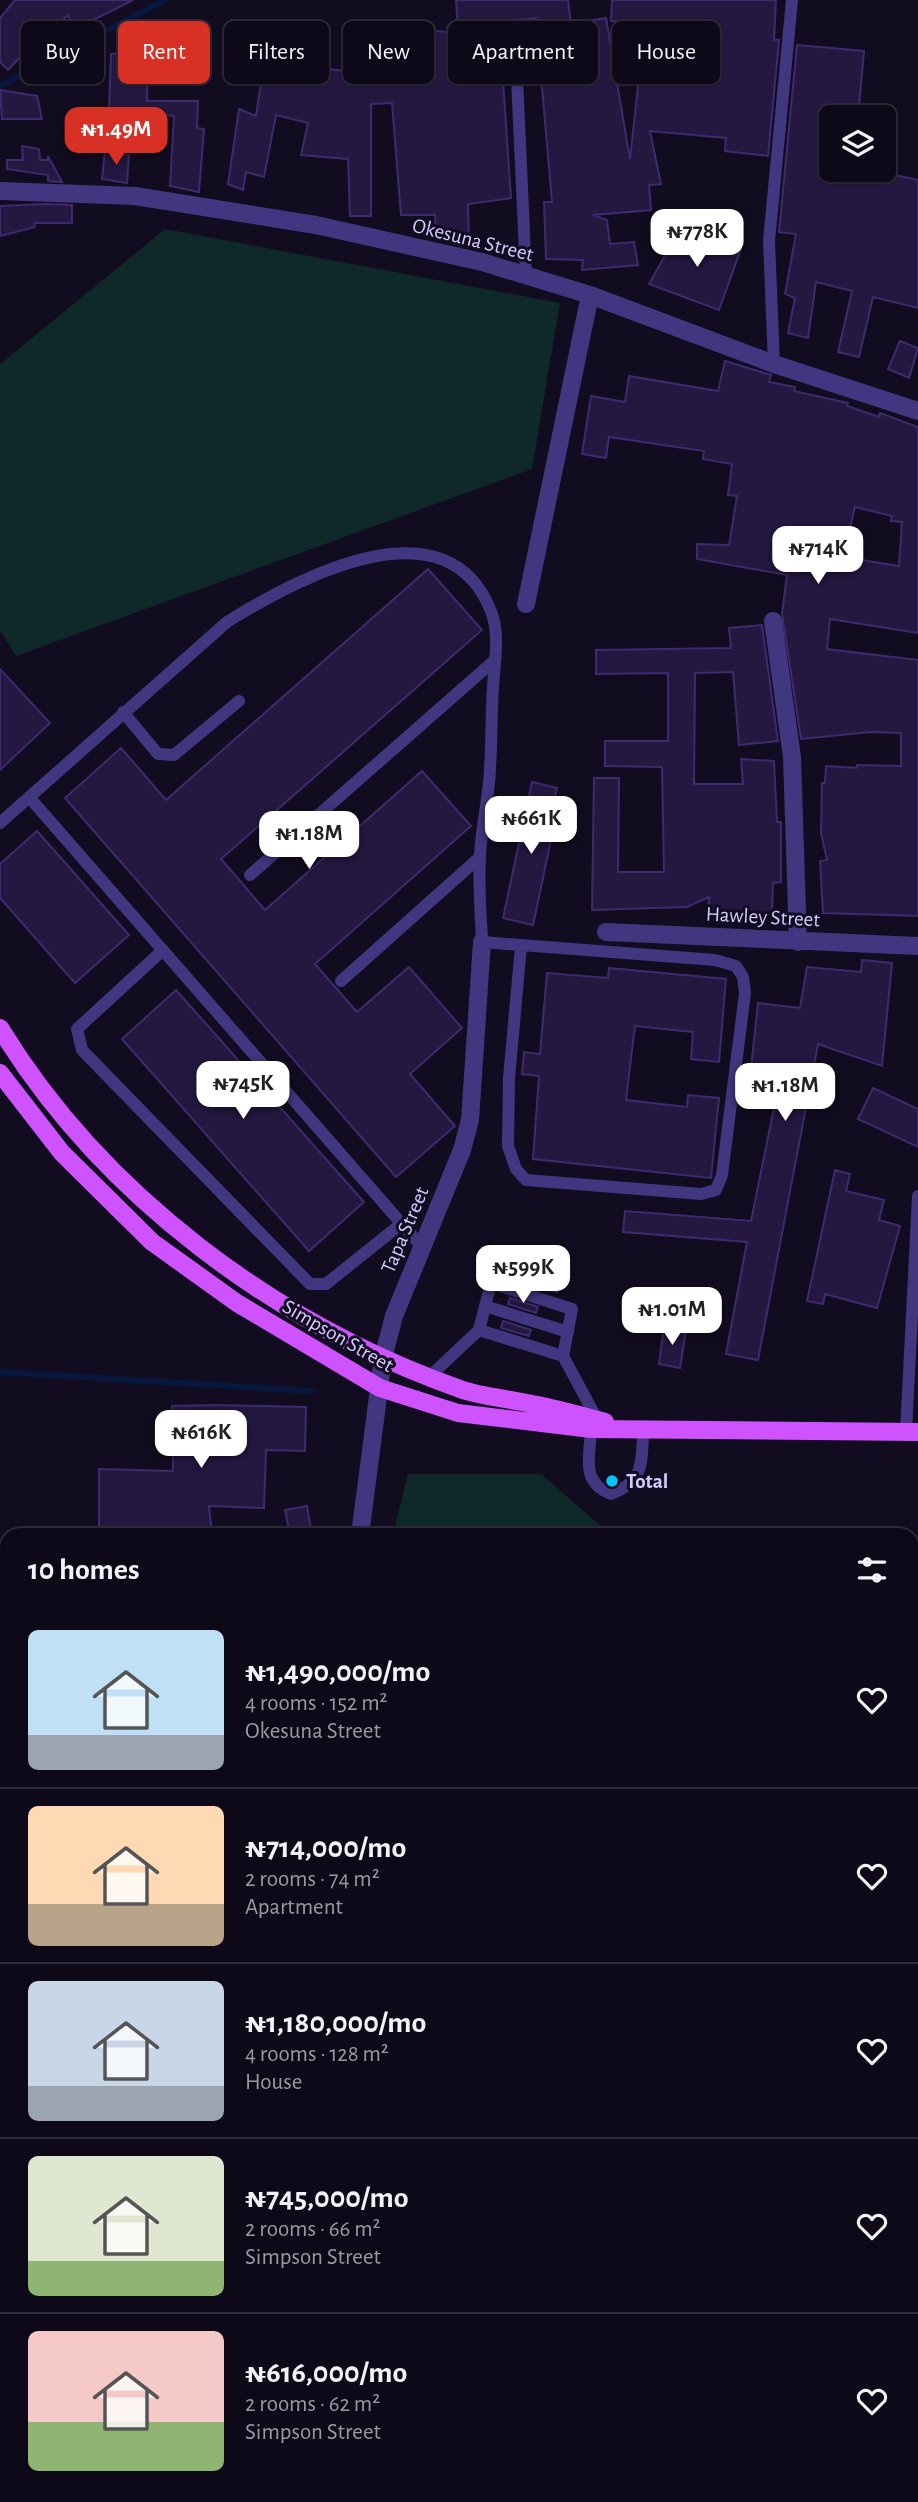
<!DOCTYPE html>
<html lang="en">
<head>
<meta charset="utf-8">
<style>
	body { margin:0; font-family:"Alegreya Sans",sans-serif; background:#171221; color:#f1f3f6; height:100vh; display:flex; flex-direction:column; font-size:26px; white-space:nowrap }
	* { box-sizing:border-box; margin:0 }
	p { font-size:23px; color:#9b9aa2 }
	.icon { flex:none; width:38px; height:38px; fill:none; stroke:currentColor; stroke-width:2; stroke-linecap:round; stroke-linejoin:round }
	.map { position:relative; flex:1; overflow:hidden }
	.drawer { position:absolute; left:0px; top:1528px; width:919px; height:975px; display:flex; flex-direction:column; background:#0e0918; border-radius:21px 21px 0 0; box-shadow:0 2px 5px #0004,0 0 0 2px #2e2a37 }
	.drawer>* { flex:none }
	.top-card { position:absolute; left:21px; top:21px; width:877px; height:63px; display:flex; gap:14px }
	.tools { position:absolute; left:819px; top:105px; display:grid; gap:14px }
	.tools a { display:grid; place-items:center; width:77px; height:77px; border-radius:10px; background:#0e0918; box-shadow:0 2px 5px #0004,0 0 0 2px #2e2a37; font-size:35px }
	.price { position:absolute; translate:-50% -60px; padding:0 16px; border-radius:14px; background:#fff; color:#222; font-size:23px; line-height:46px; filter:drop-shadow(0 2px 4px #0008) }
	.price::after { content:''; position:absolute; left:50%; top:42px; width:21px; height:16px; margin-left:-10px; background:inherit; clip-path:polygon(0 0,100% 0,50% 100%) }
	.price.current { background:#d93025; color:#fff }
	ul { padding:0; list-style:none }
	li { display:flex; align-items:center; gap:21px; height:175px; padding:0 28px }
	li+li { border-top:2px solid #2e2a37 }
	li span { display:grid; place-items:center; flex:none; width:196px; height:140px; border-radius:10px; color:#555 }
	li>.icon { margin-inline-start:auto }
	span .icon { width:84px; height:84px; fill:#fffc; stroke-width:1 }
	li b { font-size:30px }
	h2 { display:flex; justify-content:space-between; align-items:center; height:84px; padding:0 28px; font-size:30px }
	.tag { padding:0 24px; border-radius:10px; background:#0e0918; box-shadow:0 2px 5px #0004,0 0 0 2px #2e2a37; font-size:24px; line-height:63px }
	.tag.current { background:#d93025; color:#fff }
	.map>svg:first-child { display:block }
</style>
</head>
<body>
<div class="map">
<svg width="918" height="2502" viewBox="0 0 918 2502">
	<rect width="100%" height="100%" fill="#120c20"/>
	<path fill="#0f282a" d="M165 229 560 303 532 469 16 656 0 630V364Z
		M408 1474H541L611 1535H393Z"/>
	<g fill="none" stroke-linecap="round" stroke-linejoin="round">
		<path stroke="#08173d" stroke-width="6" d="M0 86 165 0
			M0 1372 312 1391"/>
	</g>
	<path fill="#241841" stroke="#3e2a6e" stroke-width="2" fill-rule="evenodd" d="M15 0H133L89 22 91 27 75 37 68 15 33 46 32 44 8 70 0 62V18Z
		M456 0H568L571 24 606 18 630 159 645 23 611 21 612 0H776L774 40H779L768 156 725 151 726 138 650 131 661 184 649 185 651 210 593 215 607 220 610 244 634 242 638 265 582 270 583 260 546 259 544 202H552L536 18 499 22 511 198 468 204 469 246 436 237 435 215H401L392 103 371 104V216H350L348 159 301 155 308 123 276 115 264 177 246 172 243 190 228 184 239 109 256 116 266 50 235 52 232 23 274 20V28L305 24 310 44 283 63 346 71 345 44H365V60L426 59 424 30 458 33Z
		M797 45 864 51 858 117H831V170H872L918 180V308L873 297 859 357 838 352 852 291 816 282 808 338 788 333 795 298 785 294 796 234 779 232Z
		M148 51 147 101H198L197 128 204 129 199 192 170 186 174 116 109 109 111 54Z
		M0 90 37 96 42 119H2Z
		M22 146 39 149 40 160H48V156L62 182 48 181V175L7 169V160H23Z
		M105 151 129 155 127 183 102 179Z
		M46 204 72 205V223H34L35 227 0 236V206Z
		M680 229 741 249 719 310 649 284Z
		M900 341 918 348 909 378 888 369Z
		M725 361 771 375 769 382 795 387 794 391 848 403 847 406 879 417 880 413 918 427V633L830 619 827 649 918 660V916L823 913 820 861 827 860 821 833 822 783H825L826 766 857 768V765L901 766V733L871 732 801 739 782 614 787 575 697 559V544L729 545 737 496 728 495 732 464 703 459 704 451 609 437 606 458 582 454 591 396 625 402 629 376 718 391ZM855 507 892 516 891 521 902 522 899 566 843 557Z
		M428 569 482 630 221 859 265 910 422 771 471 826 315 964 357 1012 409 967 462 1028 410 1074 455 1126 396 1177 65 798 121 748 166 800Z
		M762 625 778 741 739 745 733 672 695 673 694 784H743L741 759 774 761 777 822H781V882L773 883 772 915 708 911 709 897 687 907 592 910 594 778H619L618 872H664L662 767 605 766V741H668V673L596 674V650L731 648 729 628Z
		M0 669 50 723 0 770Z
		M532 782 557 788 550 819 555 821 533 925 503 918Z
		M37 831 129 935 75 983 0 898V864Z
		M862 960 892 963 882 1066 818 1044 758 1360 726 1354 747 1242 623 1232 625 1211 751 1221 774 1108 747 1105 758 1003 800 1008 807 967 861 972Z
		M609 968 726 979 719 1062 691 1059 693 1032 635 1026 626 1100 687 1107 688 1095 719 1098 711 1178 533 1159 539 1076 522 1074 524 1052 540 1054 547 973 608 978Z
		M176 990 364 1202 309 1251 122 1039Z
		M873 1088 918 1109V1147L858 1119Z
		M835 1170 850 1174 846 1191 884 1200 879 1220 900 1226 877 1308 825 1294 823 1304 807 1301Z
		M517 1256 563 1267 557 1292 511 1280Z
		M510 1298 538 1307 536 1313 508 1304Z
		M503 1321 531 1330 529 1336 501 1328Z
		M664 1327 686 1331 680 1368 659 1364Z
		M216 1405 306 1407 305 1451 266 1450 264 1508 209 1506 212 1535H99V1469L173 1471 172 1406Z
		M307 1506 312 1535H290L285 1510Z"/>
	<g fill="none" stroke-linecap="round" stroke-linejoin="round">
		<path stroke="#2caeb3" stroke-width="3.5" stroke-dasharray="3.5 5" stroke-linecap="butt" d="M833 2496 834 2502"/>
		<path stroke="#403780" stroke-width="12" d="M517 78 526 276
			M774 364 769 241 792 0
			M123 712 158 754 174 755 239 701
			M29 797 422 1247
			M0 823 227 622C296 579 449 496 492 614 500 636 494 666 493 688 491 715 492 741 490 768 489 798 481 827 480 857 478 885 481 914 482 942L715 960 736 966 743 977 745 993 722 1175 716 1190 701 1194 526 1180 516 1169 508 1146 509 1078 521 946
			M250 875 495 660
			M163 950 77 1029 82 1050 310 1284H326L401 1224
			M341 981 480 857
			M485 1306 568 1332
			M479 1330 491 1283 572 1309 563 1356
			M429 1377 479 1330 563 1356 597 1419
			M591 1429C590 1457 580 1482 611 1494 647 1480 640 1462 644 1427
			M906 1432 918 1196
			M912 1696H918
			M0 2257 7 2256"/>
		<path stroke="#403780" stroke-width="18" d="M0 191 135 196 316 225 482 262 590 295 774 364 918 411
			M526 604 590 295
			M773 621 792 757 798 942
			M606 932 918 946
			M360 1535 383 1358 394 1316 462 1150 470 1120 482 942
			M0 1880 7 1877
			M0 1902 7 1897
			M912 2112 918 2113
			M912 2319 918 2317
			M232 2496 235 2502
			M506 2496 507 2502
			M617 2496 618 2502"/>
		<path stroke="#cf52ff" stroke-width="18" d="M0 1028C102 1195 276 1324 460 1389 479 1396 502 1398 522 1402 550 1407 577 1414 605 1422
			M0 1073 62 1153 152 1242 237 1303 380 1388 458 1413 591 1429 918 1432"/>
	</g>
	<circle fill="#00c7f6" stroke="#120c20" stroke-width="2.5" cx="612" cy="1481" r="7"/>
	<g text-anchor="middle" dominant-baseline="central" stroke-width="6" stroke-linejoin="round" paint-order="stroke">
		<g font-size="21" fill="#d6cbff" stroke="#120c20">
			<text transform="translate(473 240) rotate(14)">Okesuna Street</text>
			<text transform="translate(763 917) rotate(3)">Hawley Street</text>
			<text transform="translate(405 1230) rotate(-67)">Tapa Street</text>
			<text transform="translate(338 1336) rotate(30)">Simpson Street</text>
		</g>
		<g font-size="21" font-weight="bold" fill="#d6cbff" stroke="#120c20" text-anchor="start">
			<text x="626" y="1481">Total</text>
		</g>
	</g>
</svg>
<div class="tools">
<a><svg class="icon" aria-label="layers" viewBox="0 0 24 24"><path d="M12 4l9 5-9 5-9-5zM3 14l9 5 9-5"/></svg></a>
</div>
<b class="price current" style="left:116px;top:167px">₦1.49M</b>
<b class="price" style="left:697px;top:269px">₦778K</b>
<b class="price" style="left:818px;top:586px">₦714K</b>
<b class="price" style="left:531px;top:856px">₦661K</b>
<b class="price" style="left:309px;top:871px">₦1.18M</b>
<b class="price" style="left:243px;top:1121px">₦745K</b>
<b class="price" style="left:785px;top:1123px">₦1.18M</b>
<b class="price" style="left:523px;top:1305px">₦599K</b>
<b class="price" style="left:672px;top:1347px">₦1.01M</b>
<b class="price" style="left:201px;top:1470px">₦616K</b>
<div class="top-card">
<a class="tag">Buy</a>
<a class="tag current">Rent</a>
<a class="tag">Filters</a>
<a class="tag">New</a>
<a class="tag">Apartment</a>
<a class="tag">House</a>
</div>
<section class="drawer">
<h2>10 homes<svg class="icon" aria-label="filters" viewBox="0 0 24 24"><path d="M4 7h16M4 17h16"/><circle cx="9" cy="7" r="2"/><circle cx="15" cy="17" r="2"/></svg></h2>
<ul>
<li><span style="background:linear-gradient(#bfe0f5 75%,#9aa5b1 0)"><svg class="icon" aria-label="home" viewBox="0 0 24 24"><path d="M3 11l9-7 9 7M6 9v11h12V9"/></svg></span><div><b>₦1,490,000/mo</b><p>4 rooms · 152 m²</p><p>Okesuna Street</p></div><svg class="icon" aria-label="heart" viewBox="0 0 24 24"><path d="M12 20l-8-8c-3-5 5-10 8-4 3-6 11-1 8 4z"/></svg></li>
<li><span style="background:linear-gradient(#ffd9b3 70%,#b9a48a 0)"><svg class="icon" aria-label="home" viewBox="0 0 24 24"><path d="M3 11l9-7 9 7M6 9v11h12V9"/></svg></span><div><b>₦714,000/mo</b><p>2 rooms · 74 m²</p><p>Apartment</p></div><svg class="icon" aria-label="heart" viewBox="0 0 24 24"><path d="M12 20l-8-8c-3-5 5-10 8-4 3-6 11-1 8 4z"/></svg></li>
<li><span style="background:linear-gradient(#c9d6e8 75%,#9aa5b1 0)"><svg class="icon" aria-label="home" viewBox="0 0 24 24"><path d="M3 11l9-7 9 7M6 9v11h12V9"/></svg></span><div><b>₦1,180,000/mo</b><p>4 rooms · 128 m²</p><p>House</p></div><svg class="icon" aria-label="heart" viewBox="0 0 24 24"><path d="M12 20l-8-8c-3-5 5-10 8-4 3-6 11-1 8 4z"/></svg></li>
<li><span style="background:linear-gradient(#dfe7d0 75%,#8fb573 0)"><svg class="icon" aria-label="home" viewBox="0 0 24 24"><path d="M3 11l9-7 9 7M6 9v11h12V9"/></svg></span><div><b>₦745,000/mo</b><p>2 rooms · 66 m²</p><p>Simpson Street</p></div><svg class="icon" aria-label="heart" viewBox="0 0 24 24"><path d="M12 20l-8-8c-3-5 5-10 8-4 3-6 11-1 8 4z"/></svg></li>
<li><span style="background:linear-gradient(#f6c9c9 65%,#8fb573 0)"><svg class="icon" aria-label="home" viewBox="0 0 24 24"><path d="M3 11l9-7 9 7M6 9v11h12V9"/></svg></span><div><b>₦616,000/mo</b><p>2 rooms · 62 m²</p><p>Simpson Street</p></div><svg class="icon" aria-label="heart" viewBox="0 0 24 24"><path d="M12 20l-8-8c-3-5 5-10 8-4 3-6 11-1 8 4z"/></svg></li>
</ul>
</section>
</div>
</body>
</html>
